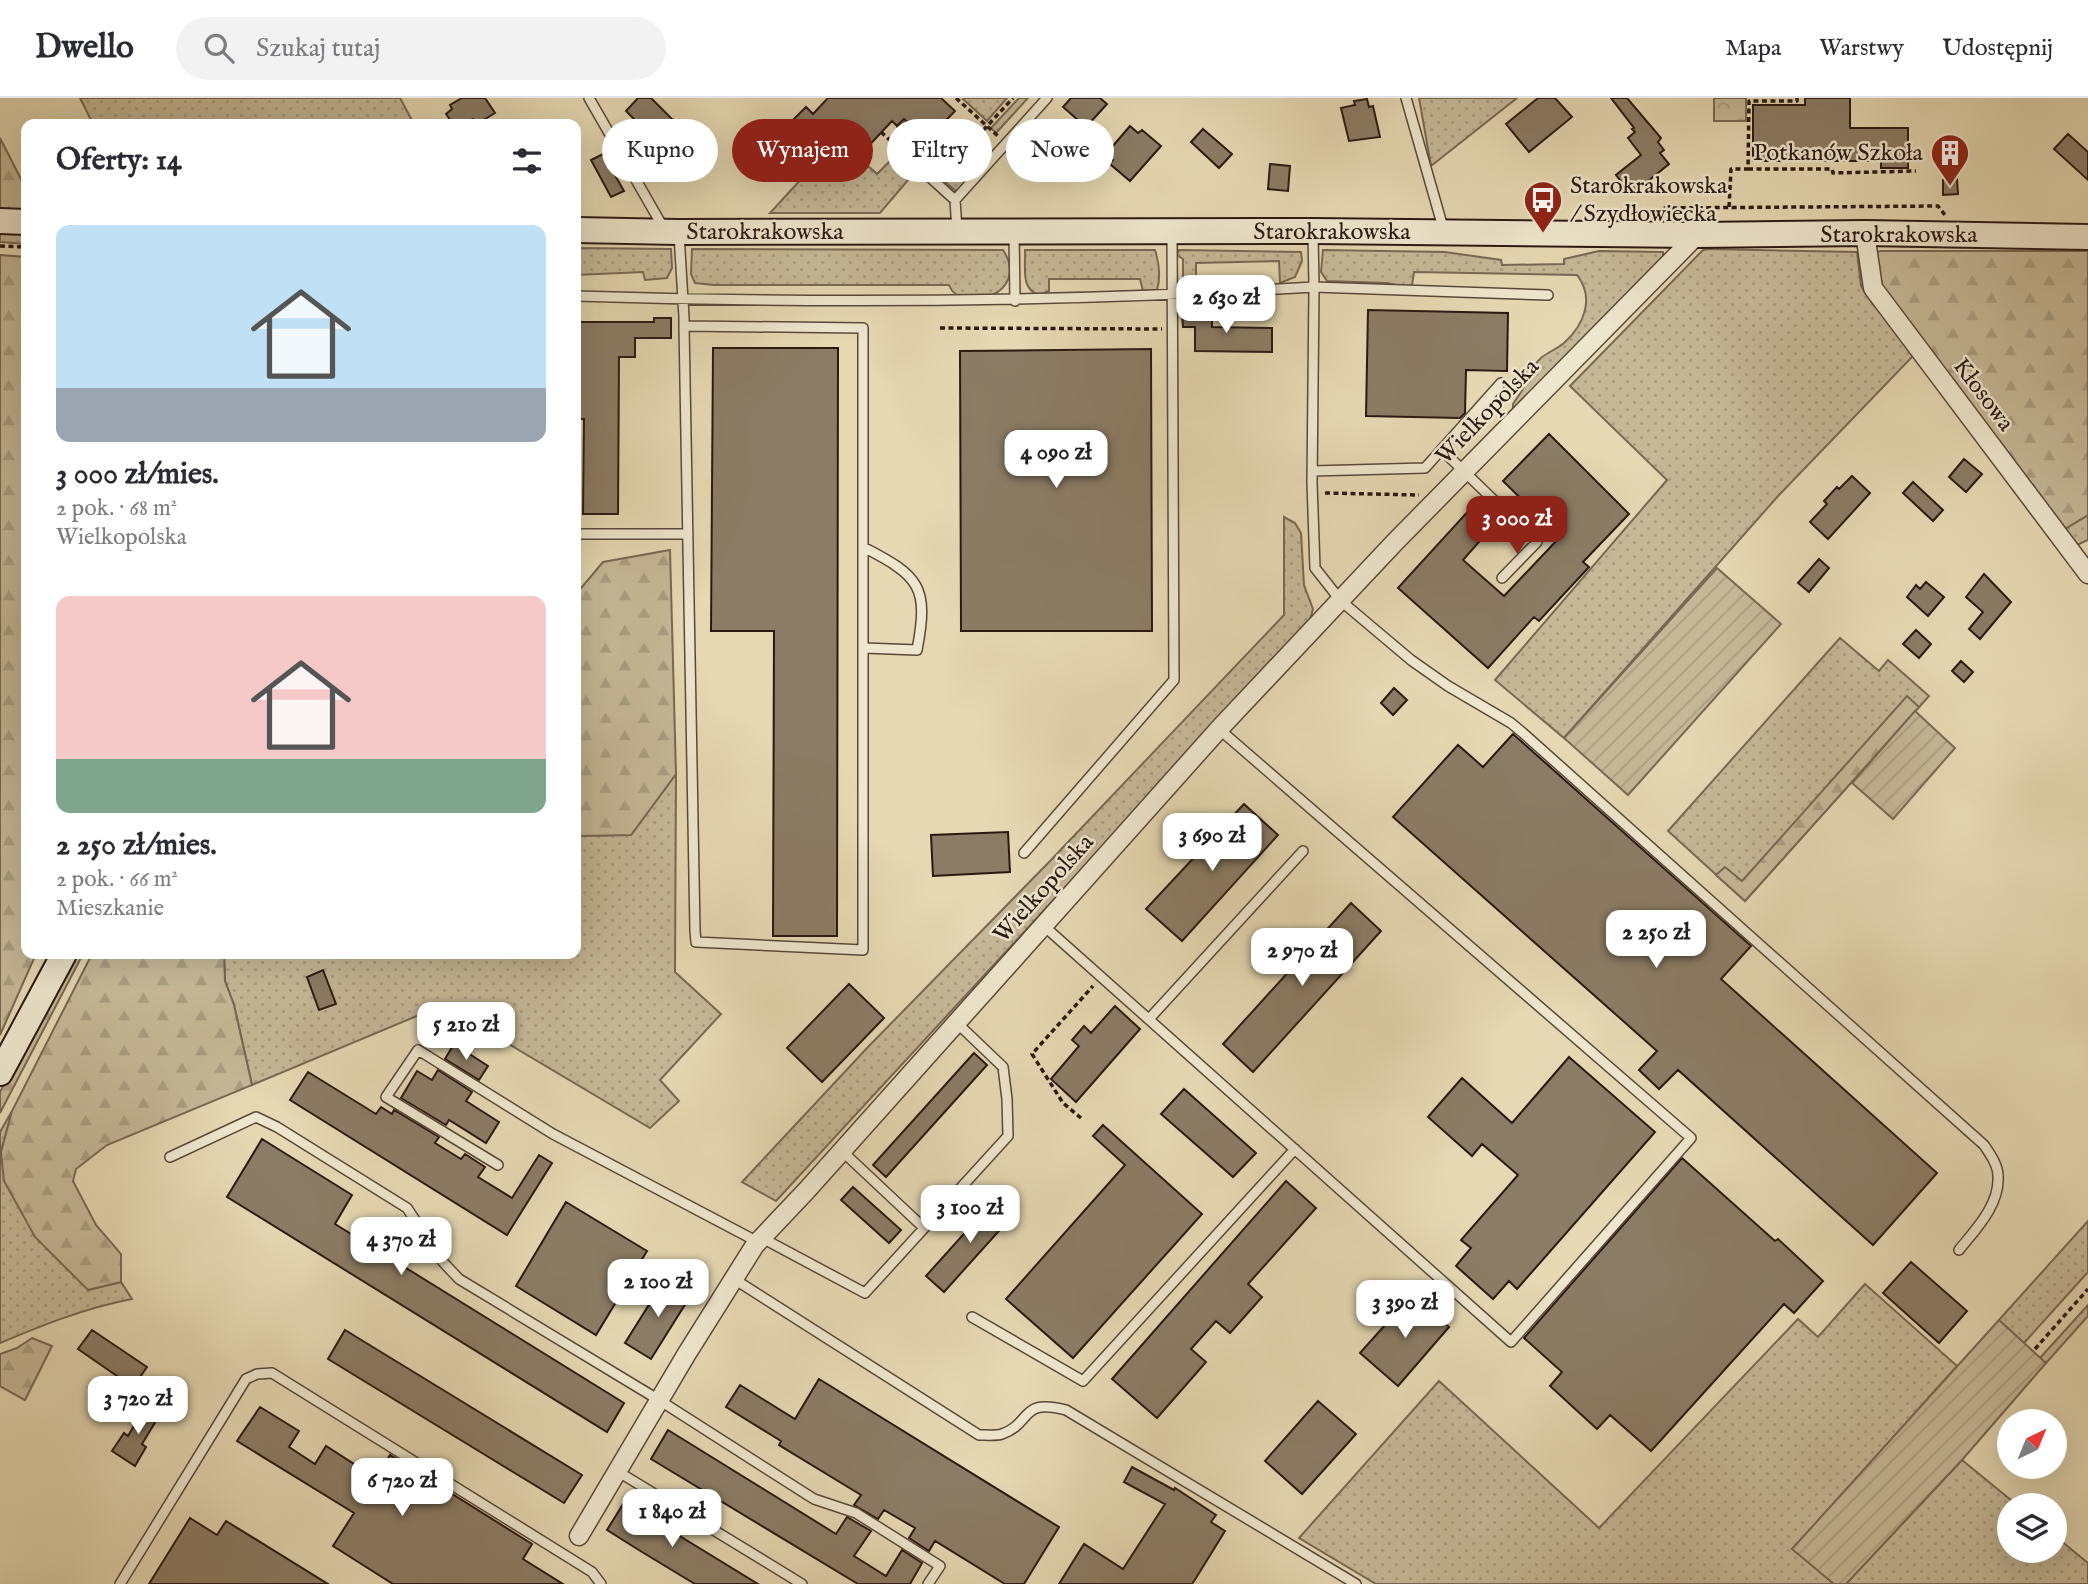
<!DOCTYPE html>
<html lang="pl">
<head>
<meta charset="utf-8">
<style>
	body { margin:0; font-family:"IM FELL English",serif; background:#f2f2f3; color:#2b2b33; height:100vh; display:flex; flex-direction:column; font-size:26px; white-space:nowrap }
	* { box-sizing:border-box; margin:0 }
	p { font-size:23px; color:#7c7c81 }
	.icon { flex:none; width:38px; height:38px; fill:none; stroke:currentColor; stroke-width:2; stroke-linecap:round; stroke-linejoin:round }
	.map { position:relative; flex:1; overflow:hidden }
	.sheet { position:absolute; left:21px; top:21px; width:560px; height:840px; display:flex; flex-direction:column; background:#fff; border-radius:14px; box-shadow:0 7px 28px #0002 }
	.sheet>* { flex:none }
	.top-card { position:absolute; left:602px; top:21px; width:665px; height:63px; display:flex; gap:14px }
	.needle { width:46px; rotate:43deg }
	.tools { position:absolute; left:1997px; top:1311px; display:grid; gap:14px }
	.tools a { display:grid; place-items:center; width:70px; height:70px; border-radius:50%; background:#fff; box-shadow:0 7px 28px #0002; font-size:35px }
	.price { position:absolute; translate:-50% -60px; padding:0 16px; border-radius:14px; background:#fff; color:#222; font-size:23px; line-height:46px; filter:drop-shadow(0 2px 4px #0008) }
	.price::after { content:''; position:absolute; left:50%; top:42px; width:21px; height:16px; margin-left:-10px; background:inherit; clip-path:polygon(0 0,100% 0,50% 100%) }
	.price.selected { background:#8f2418; color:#fff }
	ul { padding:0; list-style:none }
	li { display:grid; align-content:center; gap:14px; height:371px; padding:0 35px }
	li span { display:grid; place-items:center; height:217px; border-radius:14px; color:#555 }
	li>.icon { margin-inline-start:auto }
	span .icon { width:126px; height:126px; fill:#fffc; stroke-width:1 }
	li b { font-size:30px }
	h2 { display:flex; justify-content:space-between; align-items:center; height:84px; padding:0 35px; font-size:30px }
	.tag { padding:0 24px; border-radius:32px; background:#fff; box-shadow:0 7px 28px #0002; font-size:24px; line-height:63px }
	.tag.selected { background:#8f2418; color:#fff }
	header { display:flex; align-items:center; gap:42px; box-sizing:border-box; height:98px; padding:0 35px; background:#fff; border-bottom:2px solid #e1e1e2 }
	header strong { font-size:33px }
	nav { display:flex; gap:38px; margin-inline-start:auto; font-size:24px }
	.search { width:490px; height:63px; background:#f2f2f3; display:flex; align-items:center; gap:18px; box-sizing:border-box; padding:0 24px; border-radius:38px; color:#7c7c81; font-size:26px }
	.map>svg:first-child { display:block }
</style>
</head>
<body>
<header>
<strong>Dwello</strong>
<div class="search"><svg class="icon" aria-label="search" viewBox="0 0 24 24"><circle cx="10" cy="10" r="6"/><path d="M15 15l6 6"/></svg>Szukaj tutaj</div>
<nav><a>Mapa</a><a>Warstwy</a><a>Udostępnij</a></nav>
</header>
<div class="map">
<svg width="2088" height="1486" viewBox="0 0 2088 1486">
	<defs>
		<pattern id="grass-dots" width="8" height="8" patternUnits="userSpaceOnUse" patternTransform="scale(1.75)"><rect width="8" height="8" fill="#c5b897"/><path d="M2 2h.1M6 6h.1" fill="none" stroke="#a99e81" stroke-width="1.8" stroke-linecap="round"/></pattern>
		<pattern id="forest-firs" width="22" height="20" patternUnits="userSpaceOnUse" patternTransform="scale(1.75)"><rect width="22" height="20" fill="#c5b897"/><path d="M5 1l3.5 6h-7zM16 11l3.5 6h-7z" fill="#a99e81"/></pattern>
		<pattern id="park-crowns" width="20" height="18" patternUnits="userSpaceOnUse" patternTransform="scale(1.75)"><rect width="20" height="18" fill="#c5b897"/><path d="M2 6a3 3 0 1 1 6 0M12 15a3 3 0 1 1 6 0" fill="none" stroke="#a99e81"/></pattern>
		<pattern id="garden-furrows" width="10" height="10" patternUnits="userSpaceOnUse" patternTransform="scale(1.75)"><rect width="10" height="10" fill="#c5b897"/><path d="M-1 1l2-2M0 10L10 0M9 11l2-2" fill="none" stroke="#a99e81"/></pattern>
	</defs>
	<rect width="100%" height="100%" fill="#e5d8b2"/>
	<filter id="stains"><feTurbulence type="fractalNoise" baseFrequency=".00286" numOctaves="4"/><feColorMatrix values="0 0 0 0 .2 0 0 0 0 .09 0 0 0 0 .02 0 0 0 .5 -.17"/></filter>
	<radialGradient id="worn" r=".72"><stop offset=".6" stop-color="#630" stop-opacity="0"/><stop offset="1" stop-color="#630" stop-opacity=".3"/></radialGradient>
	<path fill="url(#grass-dots)" stroke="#786854" stroke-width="2" d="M80 0H400L414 26H93Z
		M965 0H1007L987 23 963 1Z
		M1019 0H1028L996 35 991 30Z
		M1419 0H1517L1431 68Z
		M903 23 932 51 934 55 932 72 897 41V29Z
		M838 41 877 76 895 58 914 75 880 115H770Z
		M962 63 967 67 957 78 965 85 957 94 944 83Z
		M0 133 26 134V146L0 144Z
		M576 150 671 151 672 170 667 180 645 182 643 174 576 177Z
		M692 151 1003 152C1032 196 961 218 949 187H714L695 185 691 176Z
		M1709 151 1857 154 1861 188 1872 205 1891 227 1913 258 1779 397 1564 640 1495 582 1667 382 1570 288 1703 152Z
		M1025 152H1155C1159 165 1161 179 1157 192L1143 193 1140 181H1049V193L1039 197C1020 191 1026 169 1025 152Z
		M1179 152 1301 154 1302 163 1295 179 1280 185 1279 163 1196 165V183L1190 185 1183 179V161L1177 157Z
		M1323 152 1445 154 1501 162 1502 167 1564 166V161L1599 153 1663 154V160L1513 312V306L1523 291 1525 275C1534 271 1534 266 1541 260 1548 254 1557 251 1564 245 1584 227 1595 200 1577 177L1414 174 1412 187 1407 189 1386 185 1327 183 1321 174Z
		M2088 417V442L2075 448 2063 432Z
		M1284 419 1295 425 1301 435 1304 487 1313 511 1309 525 776 1103 742 1084 868 949 1050 763 1284 517Z
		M1840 540 1879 573 1888 562 1929 598 1745 803 1668 733Z
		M676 676 675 874 721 916 660 982 679 1003 650 1030 443 907 252 987 234 907 225 883 224 856H576V738L631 737Z
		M12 1013 1 1054 88 1192 121 1184 132 1201C85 1210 43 1227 0 1245V1034Z
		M2088 1123V1174L2024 1245 1999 1222Z
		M1865 1186 1957 1268 1793 1451 1834 1486H1376L1299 1440 1439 1283 1599 1430 1798 1221 1818 1239Z
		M2088 1207V1218L2046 1265 2040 1260Z
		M1962 1362 2017 1407H2009V1452H2054L2055 1438 2088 1465V1486H1846Z"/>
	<path fill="url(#forest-firs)" stroke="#786854" stroke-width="2" d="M0 40 23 85H26V112H0Z
		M1881 153H2088V417L2063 432 1881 190 1876 154Z
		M0 157 26 159V856H36L0 937Z
		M670 452 676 676 631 737 576 738V496L603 464Z
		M1907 598 1919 609 1745 803 1716 777 1725 769 1742 783Z
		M74 856H83L0 1015V994Z
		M92 856H224L225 883 234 907 252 987 107 1047 76 1071 73 1083 96 1127 121 1156V1184L88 1192 35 1139 4 1083 1 1054 12 1013Z
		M32 1240 52 1248 25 1302 0 1288V1256L17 1250Z"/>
	<path fill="url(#park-crowns)" stroke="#786854" stroke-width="2" d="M1714 0H1746V23H1714Z"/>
	<path fill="url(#garden-furrows)" stroke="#786854" stroke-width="2" d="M1717 470 1781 526 1628 697 1564 640Z
		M1915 613 1955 650 1893 721 1852 685Z
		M1999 1222 2046 1265 1962 1362 1846 1486H1834L1792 1451Z"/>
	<path fill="#8b7c65" stroke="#2a1912" stroke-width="2" d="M462 0H485L495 15 477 26 473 21 464 26H453L446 16 452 11 450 7Z
		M638 0H651L673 22 654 41 626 13Z
		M828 0H941L955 13 927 42 904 21 897 28 892 23 860 57 833 31 810 56 791 39 801 29 793 22 806 9 813 16Z
		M1071 0H1100L1107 6 1086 29 1063 9Z
		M1538 0H1555L1572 19 1529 54 1506 26Z
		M1611 0H1627L1661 40 1658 44 1664 52 1660 55 1669 66 1637 92 1626 90 1616 77 1641 57 1628 40 1635 34 1632 31 1634 30Z
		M1805 0H1850V30H1908V70H1881V63H1753V7H1805Z
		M1367 1 1369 9 1373 8 1380 39 1349 43 1341 10 1355 7 1354 3Z
		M1130 28 1138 35 1142 32 1161 48 1130 83 1110 66 1113 62 1106 56Z
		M1203 31 1232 56 1219 70 1191 44Z
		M2068 36 2088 54V82L2054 51Z
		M603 56 624 93 611 99 591 62Z
		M1270 66 1290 68 1288 93 1268 91Z
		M1957 81 1958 96 1943 97V82Z
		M1368 212 1508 215 1507 273 1466 272 1465 315 1460 320 1366 318Z
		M1182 213H1212V229L1272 230V254L1195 253V229H1183Z
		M654 220H671V240H635V259H619L618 416H583L584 321H576V224H654Z
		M713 250H838L837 838H773L774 533H711Z
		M1151 251 1152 533H961L960 253Z
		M1549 336 1629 416 1583 464 1589 469 1539 523 1534 519 1488 570 1398 490 1472 409 1493 428 1463 462 1504 498 1560 439 1503 383Z
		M1964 361 1982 376 1966 394 1949 379Z
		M1852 378 1870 395 1828 441 1810 424 1827 406 1824 403 1837 389 1839 391Z
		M1913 384 1943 412 1933 423 1903 395Z
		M1819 461 1829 470 1809 494 1798 485Z
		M1984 476 2011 504 1980 541 1969 531 1983 514 1966 499Z
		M1926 484 1944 499 1928 518 1907 499 1916 487 1920 491Z
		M1916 532 1931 546 1919 560 1903 546Z
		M1961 563 1973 574 1964 584 1952 573Z
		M1394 590 1407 602 1393 617 1381 605Z
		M1513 636 1751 848 1721 881 1937 1075 1873 1147 1678 972 1659 991 1639 972 1657 953 1393 719 1458 647 1483 669Z
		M1244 706 1278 737 1182 843 1146 811Z
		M1008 734 1010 774 933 778 931 737Z
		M1351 805 1381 833 1253 974 1223 946Z
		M323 872 336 906 319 912 307 879Z
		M849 886 884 920 822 984 787 950Z
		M1115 908 1140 931 1076 1004 1051 981 1079 948 1072 942 1084 928 1091 935Z
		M454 946 488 968 479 982 445 961Z
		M974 955 987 967 886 1079 873 1067Z
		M1569 959 1655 1034 1517 1191 1509 1183 1493 1201 1456 1168 1471 1150 1461 1142 1518 1077 1482 1046 1472 1058 1428 1019 1462 980 1512 1025Z
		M438 972 472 994 466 1003 499 1024 486 1045 449 1022 446 1027 401 1000 417 973 432 982Z
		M308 974 376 1016 381 1009 392 1016 394 1012 439 1039 435 1045 461 1061 465 1056 485 1069 478 1079 512 1100 539 1057 552 1065 507 1137 290 1002Z
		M1184 991 1256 1055 1233 1079 1161 1016Z
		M1103 1027 1202 1116 1073 1260 1006 1201 1125 1067 1093 1038Z
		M262 1041 352 1097 335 1126 624 1305 607 1334 227 1099Z
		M1682 1060 1775 1143 1778 1141 1823 1183 1794 1215 1784 1206 1651 1353 1610 1317 1597 1331 1550 1288 1562 1274 1524 1240Z
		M1286 1083 1316 1110 1248 1186 1262 1199 1230 1235 1216 1223 1191 1251 1206 1264 1157 1320 1112 1281Z
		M853 1089 901 1132 889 1145 841 1102Z
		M997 1099 1015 1115 944 1194 926 1178Z
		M566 1104 647 1153 596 1237 516 1188Z
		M1911 1164 1967 1213 1939 1245 1883 1195Z
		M665 1181 691 1197 651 1261 625 1245Z
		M1412 1197 1449 1229 1398 1288 1360 1255Z
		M92 1232 147 1269 133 1289 78 1251Z
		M345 1232 582 1377 564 1405 328 1261Z
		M819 1281 1059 1429 1024 1486H1005L935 1443 929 1453 909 1440 915 1430 884 1412 878 1421 854 1407 861 1397 779 1347 781 1343 726 1309 740 1287 795 1321Z
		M1318 1303 1356 1336 1302 1396 1265 1363Z
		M148 1304 162 1313 142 1346 146 1349 135 1368 112 1353 124 1335 128 1338Z
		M260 1309 299 1333 289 1349 315 1366 326 1348 376 1380 390 1357 532 1446 523 1461 563 1486H393L333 1448 354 1415 237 1343Z
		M668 1332 836 1436 847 1419 871 1433 854 1458 886 1478 902 1452 922 1465 910 1486H858L651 1361Z
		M1132 1369 1174 1392 1175 1390 1216 1417 1211 1424 1225 1433 1196 1480 1192 1486H1059L1084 1446 1123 1471 1165 1406 1124 1384Z
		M625 1403 665 1429 758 1486H695L642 1454 607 1432Z
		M190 1420 217 1437 226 1423 328 1486H149Z"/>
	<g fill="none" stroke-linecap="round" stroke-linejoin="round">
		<g stroke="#59493a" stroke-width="12">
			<path id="lane" d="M589 0 663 129
				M1406 0 1444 133
				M923 73 955 102
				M957 132 955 102 1047 0
				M1014 135 1015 203
				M679 136 684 219V228L695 833 696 844 863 852V230L684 228
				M1548 197 1314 189 1312 385 1315 470 1341 503 1411 562 1448 588 1511 625 1523 635 1984 1047C1990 1056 1998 1067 1998 1078 2000 1107 1975 1132 1959 1152
				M576 198C822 206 1068 204 1314 189L1313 136
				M1443 353 1537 444 1502 480
				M1312 373 1425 370 1501 285
				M576 436H688
				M863 449C920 478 929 489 917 552L864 550
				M1024 755 1174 582 1172 134
				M1044 828 1511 1244 1691 1040 1219 631
				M1149 921 1303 753
				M842 1053 924 1130
				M170 1059 256 1019 277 1029 407 1110 443 1164 459 1181 659 1302 814 1401 856 1415 940 1468 928 1486
				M498 1067 386 999 418 952 553 1036 758 1144
				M762 1140 865 1195 1008 1038 1007 1001 1003 969 957 925
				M734 1181 979 1337C986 1337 996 1338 1002 1336 1033 1325 1019 1300 1066 1312L1356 1486
				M972 1219 1083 1283 1295 1051
				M617 1373 802 1486
				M120 1486 246 1281 257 1276 272 1275 592 1474 601 1486"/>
		</g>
		<g stroke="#59493a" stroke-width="21">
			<path id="street" d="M1865 135 1873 190 2088 476
				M579 1438 686 1257 755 1147 807 1092 1219 631 1395 444 1697 137"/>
		</g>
		<g stroke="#2a1912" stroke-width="28">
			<path id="secondary" d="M0 123 26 124
				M576 132 678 134 1313 133 1697 137 1865 135 2088 139
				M0 975 64 856"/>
		</g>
		<path stroke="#2a1912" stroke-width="3.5" stroke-dasharray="5 3.5" stroke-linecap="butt" d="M956 0 999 39
			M938 30 973 63
			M881 34 916 66
			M1748 71H1832L1833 75 1916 73
			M943 76 1013 0
			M1729 109 1731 71H1748L1749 3H1797V0
			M1657 115 1663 110 1938 108 1945 117
			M0 148 26 149
			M940 230 1162 231
			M1325 395 1419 397
			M1081 1020 1063 1005 1032 956 1093 888
			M2035 1251 2088 1191"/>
		<use href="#lane" stroke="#eee6cd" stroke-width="9"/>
		<use href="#street" stroke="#eee6cd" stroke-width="18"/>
		<use href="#secondary" stroke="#eee6cd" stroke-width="24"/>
	</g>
	<defs>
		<g id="building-pin" transform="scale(2.0125)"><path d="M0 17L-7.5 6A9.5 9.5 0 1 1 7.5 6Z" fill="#8f2418" stroke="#eee6cd"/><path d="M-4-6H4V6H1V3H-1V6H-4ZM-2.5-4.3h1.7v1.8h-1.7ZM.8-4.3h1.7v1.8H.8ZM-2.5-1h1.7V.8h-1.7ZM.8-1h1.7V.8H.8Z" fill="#fff"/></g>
		<g id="bus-pin" transform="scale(2.0125)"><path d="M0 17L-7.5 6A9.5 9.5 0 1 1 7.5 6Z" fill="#8f2418" stroke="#eee6cd"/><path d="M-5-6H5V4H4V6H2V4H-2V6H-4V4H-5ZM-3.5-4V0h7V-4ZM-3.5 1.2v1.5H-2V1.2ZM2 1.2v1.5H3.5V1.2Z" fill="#fff"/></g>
	</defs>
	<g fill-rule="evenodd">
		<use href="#building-pin" x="1950" y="55"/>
		<use href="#bus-pin" x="1543" y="102"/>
	</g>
	<g text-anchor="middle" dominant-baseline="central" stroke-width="5" stroke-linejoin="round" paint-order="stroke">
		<g font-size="24" fill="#2a1912" stroke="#eee6cd" text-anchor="end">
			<text x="1923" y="55">Potkanów Szkoła</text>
			<text x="1570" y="88" text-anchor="start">Starokrakowska<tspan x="1570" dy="28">/ Szydłowiecka</tspan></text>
		</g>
		<g font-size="24" fill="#2a1912" stroke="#eee6cd">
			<text x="765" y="134">Starokrakowska</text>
			<text x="1332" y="134">Starokrakowska</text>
			<text x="1899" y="137">Starokrakowska</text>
			<text transform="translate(1983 297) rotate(53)">Kłosowa</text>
			<text transform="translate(1488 314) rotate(-46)">Wielkopolska</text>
			<text transform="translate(1044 791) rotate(-48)">Wielkopolska</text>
		</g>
	</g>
	<rect width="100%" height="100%" filter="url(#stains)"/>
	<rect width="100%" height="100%" fill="url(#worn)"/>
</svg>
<div class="tools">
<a><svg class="needle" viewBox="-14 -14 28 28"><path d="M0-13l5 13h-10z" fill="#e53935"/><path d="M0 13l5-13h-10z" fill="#7c7c81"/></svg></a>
<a><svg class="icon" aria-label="layers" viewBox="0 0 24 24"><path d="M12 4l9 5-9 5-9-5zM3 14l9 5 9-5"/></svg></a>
</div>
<b class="price" style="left:1226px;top:237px">2 630 zł</b>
<b class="price" style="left:1056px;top:392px">4 090 zł</b>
<b class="price selected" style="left:1517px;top:458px">3 000 zł</b>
<b class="price" style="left:1212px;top:775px">3 690 zł</b>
<b class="price" style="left:1656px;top:872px">2 250 zł</b>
<b class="price" style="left:1302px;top:890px">2 970 zł</b>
<b class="price" style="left:466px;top:964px">5 210 zł</b>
<b class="price" style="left:970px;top:1147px">3 100 zł</b>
<b class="price" style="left:401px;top:1179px">4 370 zł</b>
<b class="price" style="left:658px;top:1221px">2 100 zł</b>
<b class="price" style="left:1405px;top:1242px">3 390 zł</b>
<b class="price" style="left:138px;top:1338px">3 720 zł</b>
<b class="price" style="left:402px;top:1420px">6 720 zł</b>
<b class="price" style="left:672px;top:1451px">1 840 zł</b>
<div class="top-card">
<a class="tag">Kupno</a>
<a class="tag selected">Wynajem</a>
<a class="tag">Filtry</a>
<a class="tag">Nowe</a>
</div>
<section class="sheet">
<h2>Oferty: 14<svg class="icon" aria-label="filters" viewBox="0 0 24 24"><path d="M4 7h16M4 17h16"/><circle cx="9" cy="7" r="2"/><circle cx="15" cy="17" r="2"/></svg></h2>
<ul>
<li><span style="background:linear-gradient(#bfe0f5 75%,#9aa5b1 0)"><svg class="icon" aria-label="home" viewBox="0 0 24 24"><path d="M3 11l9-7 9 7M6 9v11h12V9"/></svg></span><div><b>3 000 zł/mies.</b><p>2 pok. · 68 m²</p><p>Wielkopolska</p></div></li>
<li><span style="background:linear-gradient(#f6c9c9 75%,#7fa58c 0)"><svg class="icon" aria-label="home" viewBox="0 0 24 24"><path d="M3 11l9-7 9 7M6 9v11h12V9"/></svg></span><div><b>2 250 zł/mies.</b><p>2 pok. · 66 m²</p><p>Mieszkanie</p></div></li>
</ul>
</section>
</div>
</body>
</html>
